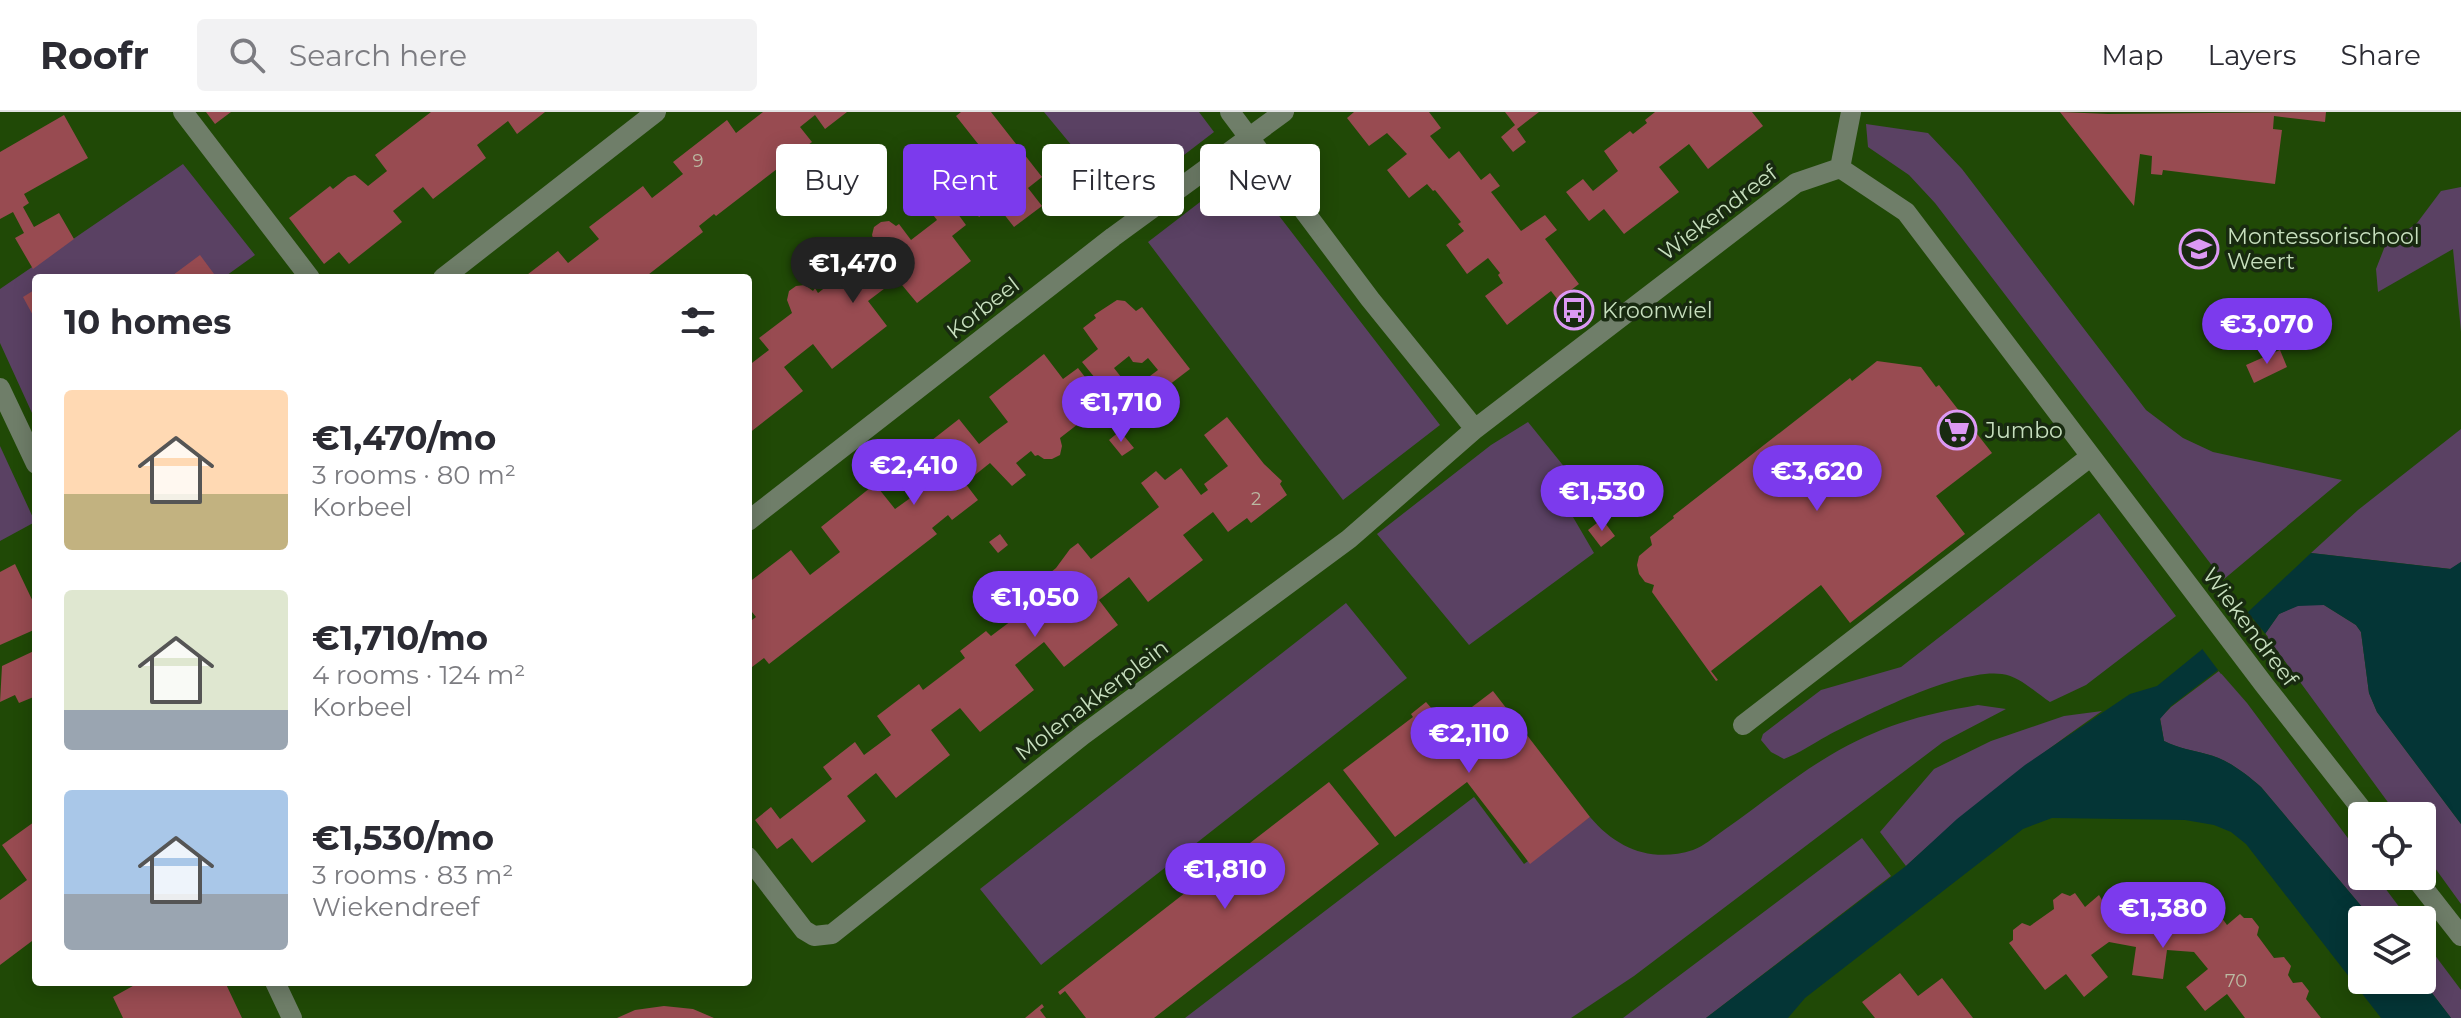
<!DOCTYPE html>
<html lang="en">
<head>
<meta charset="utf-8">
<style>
	body { margin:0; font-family:Montserrat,sans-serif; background:#f2f2f3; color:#2b2b33; height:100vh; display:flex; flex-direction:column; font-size:30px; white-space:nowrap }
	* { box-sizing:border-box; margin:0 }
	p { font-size:26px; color:#7c7c81 }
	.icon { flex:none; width:44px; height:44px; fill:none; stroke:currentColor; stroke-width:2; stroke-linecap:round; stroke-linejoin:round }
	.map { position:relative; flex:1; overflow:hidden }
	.side { position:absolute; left:32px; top:162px; width:720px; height:712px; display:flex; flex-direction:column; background:#fff; border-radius:8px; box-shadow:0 4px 20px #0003 }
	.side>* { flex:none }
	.top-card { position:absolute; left:776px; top:32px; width:760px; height:72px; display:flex; gap:16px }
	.buttons { position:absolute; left:2348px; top:690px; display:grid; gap:16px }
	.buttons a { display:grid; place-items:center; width:88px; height:88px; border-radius:8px; background:#fff; box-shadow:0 4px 20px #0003; font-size:40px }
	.price { position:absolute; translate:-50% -68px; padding:0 18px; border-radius:28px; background:#7c3aed; color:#fff; font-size:26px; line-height:52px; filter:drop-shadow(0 2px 4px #0008) }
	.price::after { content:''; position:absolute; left:50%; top:48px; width:24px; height:18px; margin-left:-12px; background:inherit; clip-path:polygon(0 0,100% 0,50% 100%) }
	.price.current { background:#222; color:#fff }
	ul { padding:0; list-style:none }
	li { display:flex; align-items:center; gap:24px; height:200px; padding:0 32px }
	li span { display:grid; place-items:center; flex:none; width:224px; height:160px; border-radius:8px; color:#555 }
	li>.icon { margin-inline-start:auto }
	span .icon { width:96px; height:96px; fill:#fffc; stroke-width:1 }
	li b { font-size:34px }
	h2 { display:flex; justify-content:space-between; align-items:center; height:96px; padding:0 32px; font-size:34px }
	.chip { padding:0 28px; border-radius:8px; background:#fff; box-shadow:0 4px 20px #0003; font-size:28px; line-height:72px }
	.chip.current { background:#7c3aed; color:#fff }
	header { display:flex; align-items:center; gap:48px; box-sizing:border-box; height:112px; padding:0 40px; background:#fff; border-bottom:2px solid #e1e1e2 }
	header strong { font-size:38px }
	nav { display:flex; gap:44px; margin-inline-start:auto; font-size:28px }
	.search { width:560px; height:72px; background:#f2f2f3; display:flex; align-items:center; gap:20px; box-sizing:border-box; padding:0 28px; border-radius:8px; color:#7c7c81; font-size:30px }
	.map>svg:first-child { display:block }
</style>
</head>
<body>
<header>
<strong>Roofr</strong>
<div class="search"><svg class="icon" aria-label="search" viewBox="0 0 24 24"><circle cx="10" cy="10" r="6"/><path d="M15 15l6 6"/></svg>Search here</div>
<nav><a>Map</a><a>Layers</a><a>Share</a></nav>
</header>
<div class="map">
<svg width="2461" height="906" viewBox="0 0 2461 906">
	<rect width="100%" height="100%" fill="#204906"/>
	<path fill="#5a4163" d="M1044 0H1199L1214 20 1120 92Z
		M1866 12 1928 21 1962 57 2146 298 2183 326 2213 340 2342 368 2223 468 1935 91 1909 63 1868 35Z
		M183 52 255 143 223 166H36V298L32 301 0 231V177Z
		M1243 57 1440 313 1343 388 1148 130Z
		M2461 75V220L2453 137 2378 180 2376 157 2385 134 2417 111 2441 79Z
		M1528 310 1583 378 1566 393 1594 441 1469 533 1377 422 1491 333Z
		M2461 317V450L2451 457 2311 441 2358 398Z
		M0 334 35 410 0 429Z
		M2099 401 2176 504 2086 573 2050 590C2035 580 2019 564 2002 562 1959 556 1866 603 1827 624 1812 632 1800 641 1784 647L1771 640 1761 628 1763 622 1821 578 1901 555Z
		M1346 491 1407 566 1041 853 980 777Z
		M2298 493H2324L2356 513 2361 520 2369 581 2377 600 2461 712V792L2422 738V704H2398L2265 522 2279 502Z
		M2219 559 2247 591 2362 745V764H2376L2409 808H2373L2261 675C2245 661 2227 647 2206 642 2191 638 2178 636 2164 629L2160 606 2171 595Z
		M1978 593 2006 597 1943 630 1634 864 1571 906H1185L1474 685 1524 752 1590 705C1617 737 1652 751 1693 738 1704 734 1714 725 1724 718 1759 694 1792 666 1829 644 1880 614 1919 603 1978 593Z
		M2102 599C2033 647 1968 697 1906 754L1880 720 1934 657 1991 629 2064 604Z
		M1862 726 1891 764 1706 906H1623Z
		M2422 826 2461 878V906H2451L2422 868Z"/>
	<path fill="#043536" d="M2311 441 2450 457 2461 450V712L2377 600 2369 581 2361 520 2356 513 2324 493 2298 494 2279 502 2265 522 2171 594 2160 607 2164 629C2179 636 2191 638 2206 642 2227 647 2245 661 2261 675L2373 808H2362V868H2422L2451 906H2381L2246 732 2231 720 2214 713 2185 708 2052 706 2023 717 1805 886 1788 906H1706L1906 754 1957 707 2025 653 2130 582 2157 574 2248 500Z"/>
	<path fill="#204906" d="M2245 497 2268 525 2221 562 2200 534Z"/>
	<path fill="#984b51" d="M206 0H231L215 12Z
		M431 0H545L517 22 508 9 477 33 486 46 433 87 423 75 393 99 402 110 349 152 339 140 324 152 289 106 330 74 333 77 348 65 355 63 368 74 387 59 375 43Z
		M763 0H847L825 17 815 3 800 15 812 30 716 104 714 102 699 114 703 120 644 166H523L558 139 568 151 599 127 589 115 643 74 652 86 683 62 673 50 727 8 736 21Z
		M961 0H991L1042 65 1028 76 1042 94 1014 115 996 92 979 105 952 69 986 42 956 4Z
		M1354 0H1429L1441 16 1430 24 1449 47 1459 39 1481 68 1490 61 1500 74 1491 80 1521 119 1545 103 1557 118 1545 127 1579 172 1558 188 1551 179 1507 213 1485 184 1503 171 1498 163 1500 161 1488 146 1467 162 1446 133 1464 119 1458 112 1461 110 1435 78 1433 79 1427 72 1409 86 1387 58 1407 42 1387 21 1369 34 1347 6Z
		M1505 0H1539L1517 17 1526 30 1513 40 1501 25 1515 13Z
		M1655 0H1752L1763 14 1708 57 1689 32 1659 55 1679 80 1624 122 1604 97 1589 109 1566 80 1583 67 1593 79 1618 59 1604 39 1630 19 1633 22 1647 11 1645 8Z
		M2060 0 2108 2 2326 0 2325 10 2274 4 2273 17 2282 18 2275 72 2163 58 2162 63 2151 62 2152 44 2140 42 2134 94Z
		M64 3 88 46 24 82 29 91 23 95 34 115 59 101 74 127 33 157 15 126 24 121 13 100 0 107V40Z
		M944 83 966 113 952 124 971 149 917 191 897 167 868 189 887 214 832 257 813 232 784 255 803 279 748 322V254L769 238 759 226 792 201 787 188 789 179 796 174 805 173 813 179 815 176 818 181 876 136 872 123 874 115 881 110 889 109 896 114 899 112 911 128 937 108 927 95Z
		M200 143 217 166H169Z
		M36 177V215L32 209 35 207 23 185Z
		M1117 188 1125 189 1136 199 1142 195 1190 257 1169 273 1167 270 1155 279 1146 267 1158 258 1148 246 1142 251 1133 250 1129 244 1114 256 1121 265 1104 277 1082 250 1098 237 1083 216 1096 206 1094 203Z
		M2280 238 2287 255 2254 271 2246 253Z
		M1044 242 1063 267 1078 256 1105 291 1060 326 1062 334 1060 343 1052 347H1044L1038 343 1035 344 1031 339 1016 351 1026 363 1012 374 990 351 965 371 978 388 952 408 948 403 932 416 937 422 769 552 764 546 748 558V511L756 505 748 495V471L791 438 810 463 840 440 821 415 875 372 895 397 909 387 924 375 904 350 959 307 979 332 993 321 1008 310 989 285Z
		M1877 249 1921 255 1936 275 1939 273 1992 341 1936 384 1965 422 1850 511 1821 473 1711 559 1718 568 1716 569 1652 480 1654 473 1645 470 1639 462 1637 453 1639 444 1652 433 1650 425 1674 406 1673 404 1850 266 1852 269Z
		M1227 305 1264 352 1282 369 1280 372 1287 383 1251 411 1247 406 1228 420 1213 400 1183 423 1203 448 1148 490 1129 465 1099 488 1118 513 1064 555 1044 530 1015 553 1034 578 980 620 960 596 931 618 950 643 896 686 876 661 847 684 866 709 812 751 792 726 777 737 755 708 771 695 780 707 832 667 823 655 855 630 864 643 891 623 877 604 919 572 923 578 965 546 960 539 986 519 991 524 1023 500 1019 494 1045 474 1040 469 1056 456 1070 437 1078 431 1091 447 1159 395 1141 371 1156 359 1165 368 1181 356 1201 383 1208 378 1204 372 1228 354 1204 323Z
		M1120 319 1134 336 1122 344 1109 328Z
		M1602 407 1615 424 1601 435 1588 418Z
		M1000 422 1008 433 998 441 989 430Z
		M15 452 36 496V517L0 533V460Z
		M36 538V584L19 591 15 583 0 590 2 554Z
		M1493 579 1590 705 1530 752 1467 670 1395 725 1343 658 1413 605 1411 602 1426 590 1447 614Z
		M1329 670 1379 732 1154 906H1086L1065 879 1060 883 1058 880 1190 777 1188 773 1199 765 1202 768Z
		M34 710 36 713V826L0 853V788L27 768 2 733Z
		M2133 777 2184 784 2202 792 2211 802 2216 798 2227 813 2240 802 2244 806H2252L2259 815 2257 823 2274 846 2284 845 2291 854 2288 863 2293 871 2302 870 2309 879 2306 887 2321 906H2245L2227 882 2205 899 2186 875 2208 857 2194 840 2167 838 2163 867 2147 865 2132 863 2136 835 2109 830 2091 843 2108 865 2084 885 2066 862 2045 878 2009 831 2013 828V818L2022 811 2030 814 2054 797 2053 788 2062 781 2070 784 2075 781 2085 795 2099 783 2102 788 2114 781Z
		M1900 861 1918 884 1942 866 1973 906H1875L1862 890Z
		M140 870H225L242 906H123L113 885Z
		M1042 892 1044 895 1040 898 1046 906H1025Z
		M664 894 693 897 714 906H617L635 898Z"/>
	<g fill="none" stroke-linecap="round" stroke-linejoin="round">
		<path stroke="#6f7e69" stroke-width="20" d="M183 0 310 166
			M1230 0 1370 187 1475 317 1796 71 1840 56 1906 100 2265 574 2367 704
			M1840 56 1851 0
			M443 166 656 0
			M0 276 36 352
			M748 409 1113 125 1284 0
			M1743 613 2090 345
			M748 745 804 818 814 824 832 822 1083 623 1349 427 1475 317
			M2414 764 2461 824
			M275 870 292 906"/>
	</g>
	<defs>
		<g id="school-ring" transform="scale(2)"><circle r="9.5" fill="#182a10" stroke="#dc99f4" stroke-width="1.5"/><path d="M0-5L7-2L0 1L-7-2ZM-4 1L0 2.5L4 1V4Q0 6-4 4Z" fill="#dc99f4"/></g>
		<g id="bus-ring" transform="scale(2)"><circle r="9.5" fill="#182a10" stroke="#dc99f4" stroke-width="1.5"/><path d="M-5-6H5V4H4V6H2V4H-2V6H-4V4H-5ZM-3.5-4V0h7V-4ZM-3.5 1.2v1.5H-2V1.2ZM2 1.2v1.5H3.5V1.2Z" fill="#dc99f4"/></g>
		<g id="supermarket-ring" transform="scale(2)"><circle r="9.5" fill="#182a10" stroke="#dc99f4" stroke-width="1.5"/><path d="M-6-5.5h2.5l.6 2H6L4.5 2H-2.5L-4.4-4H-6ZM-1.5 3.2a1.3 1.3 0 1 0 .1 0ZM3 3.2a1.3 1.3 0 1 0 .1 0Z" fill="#dc99f4"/></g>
	</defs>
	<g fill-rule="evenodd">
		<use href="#school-ring" x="2199" y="137"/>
		<use href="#bus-ring" x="1574" y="198"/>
		<use href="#supermarket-ring" x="1957" y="318"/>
	</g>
	<g text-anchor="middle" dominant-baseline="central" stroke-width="7" stroke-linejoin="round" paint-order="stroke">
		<g font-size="18" fill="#bbbaa3">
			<text x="698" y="49">9</text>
			<text x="1256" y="387">2</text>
			<text x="2236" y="869">70</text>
		</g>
		<g font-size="22" fill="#c7dfbe" stroke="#182a10">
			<text transform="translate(1718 101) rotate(-37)">Wiekendreef</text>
			<text transform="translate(983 196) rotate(-38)">Korbeel</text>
			<text transform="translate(2250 515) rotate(53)">Wiekendreef</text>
			<text transform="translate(1092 588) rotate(-37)">Molenakkerplein</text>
		</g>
		<g font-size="22" fill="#c7dfbe" stroke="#182a10" text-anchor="start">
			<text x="2227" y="124">Montessorischool<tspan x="2227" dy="25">Weert</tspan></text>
			<text x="1602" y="198">Kroonwiel</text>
			<text x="1985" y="318">Jumbo</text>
		</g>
	</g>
</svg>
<div class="buttons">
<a><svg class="icon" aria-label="locate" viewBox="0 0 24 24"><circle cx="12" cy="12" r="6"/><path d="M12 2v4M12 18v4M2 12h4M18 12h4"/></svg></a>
<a><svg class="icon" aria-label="layers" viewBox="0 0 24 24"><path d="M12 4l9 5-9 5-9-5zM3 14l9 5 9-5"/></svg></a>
</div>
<b class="price current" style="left:853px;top:193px">€1,470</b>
<b class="price" style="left:2267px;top:254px">€3,070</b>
<b class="price" style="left:1121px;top:332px">€1,710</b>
<b class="price" style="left:914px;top:395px">€2,410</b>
<b class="price" style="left:1817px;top:401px">€3,620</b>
<b class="price" style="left:1602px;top:421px">€1,530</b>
<b class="price" style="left:1035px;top:527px">€1,050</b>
<b class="price" style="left:1469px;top:663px">€2,110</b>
<b class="price" style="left:1225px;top:799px">€1,810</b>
<b class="price" style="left:2163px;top:838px">€1,380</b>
<div class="top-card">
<a class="chip">Buy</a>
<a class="chip current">Rent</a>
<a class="chip">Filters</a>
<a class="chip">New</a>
</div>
<section class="side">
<h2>10 homes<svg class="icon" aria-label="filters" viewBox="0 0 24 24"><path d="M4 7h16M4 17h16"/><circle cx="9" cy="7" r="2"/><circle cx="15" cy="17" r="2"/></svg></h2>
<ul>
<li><span style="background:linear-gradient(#ffd9b3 65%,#c2b280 0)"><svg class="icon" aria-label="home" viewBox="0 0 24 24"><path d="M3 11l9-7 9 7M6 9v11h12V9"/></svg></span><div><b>€1,470/mo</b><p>3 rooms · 80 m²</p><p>Korbeel</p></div></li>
<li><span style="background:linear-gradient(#dfe7d0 75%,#9aa5b1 0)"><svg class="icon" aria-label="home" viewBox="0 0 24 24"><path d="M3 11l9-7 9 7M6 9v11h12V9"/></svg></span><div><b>€1,710/mo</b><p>4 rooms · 124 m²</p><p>Korbeel</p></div></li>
<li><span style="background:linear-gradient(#a9c7e8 65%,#9aa5b1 0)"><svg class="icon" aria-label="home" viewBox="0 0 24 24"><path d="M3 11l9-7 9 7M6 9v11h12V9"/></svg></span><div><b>€1,530/mo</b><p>3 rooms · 83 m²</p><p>Wiekendreef</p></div></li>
</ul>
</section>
</div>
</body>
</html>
